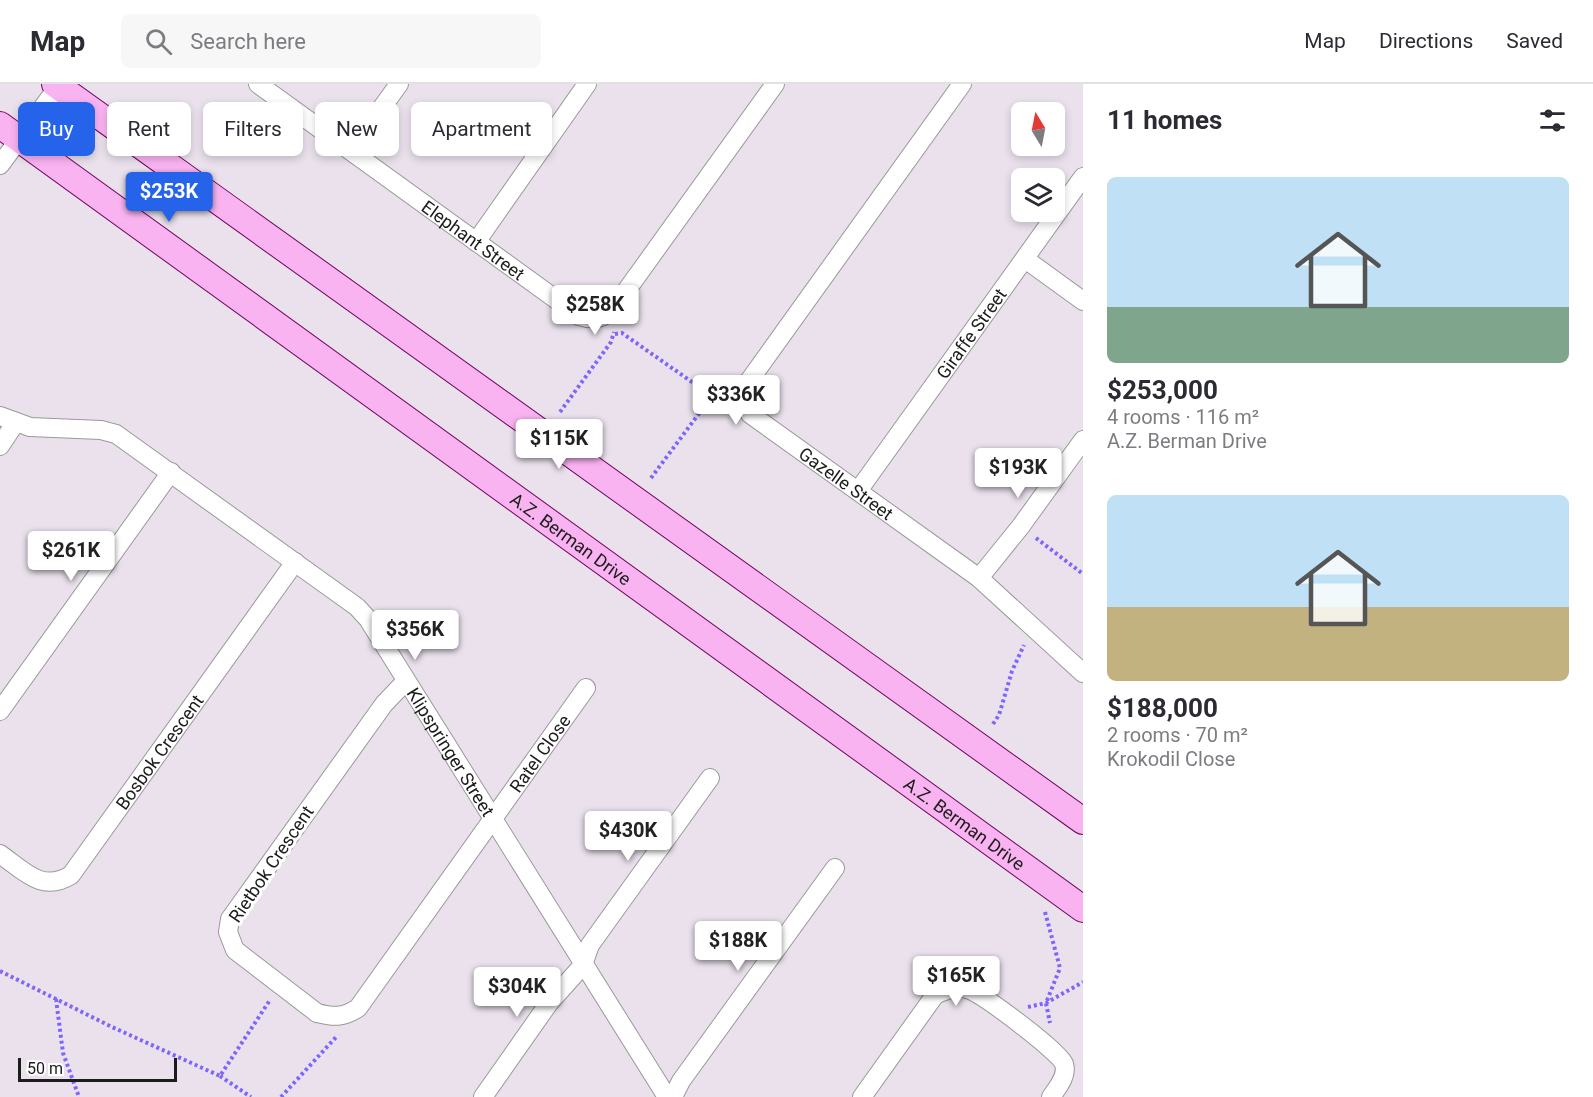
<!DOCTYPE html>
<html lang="en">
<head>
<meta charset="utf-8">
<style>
	body { margin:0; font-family:Roboto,sans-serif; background:#f7f7f7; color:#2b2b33; height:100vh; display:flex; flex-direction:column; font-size:22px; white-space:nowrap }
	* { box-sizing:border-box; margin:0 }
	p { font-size:20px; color:#7c7c81 }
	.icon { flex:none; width:33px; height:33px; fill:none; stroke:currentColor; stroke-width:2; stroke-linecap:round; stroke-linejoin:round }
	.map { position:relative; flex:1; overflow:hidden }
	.side { display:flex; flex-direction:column; background:#fff; width:510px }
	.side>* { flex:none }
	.top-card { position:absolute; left:18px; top:18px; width:570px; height:54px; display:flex; gap:12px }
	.needle { width:39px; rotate:350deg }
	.buttons { position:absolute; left:1011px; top:18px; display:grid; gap:12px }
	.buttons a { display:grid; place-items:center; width:54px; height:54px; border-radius:9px; background:#fff; box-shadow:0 3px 9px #0003; font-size:30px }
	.scale { position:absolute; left:18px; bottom:15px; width:159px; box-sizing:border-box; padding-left:6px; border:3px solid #1c1c1c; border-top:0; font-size:16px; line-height:21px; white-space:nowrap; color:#1c1c1c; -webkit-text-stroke:4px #fff; paint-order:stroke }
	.price { position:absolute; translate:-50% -51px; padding:0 14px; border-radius:6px; background:#fff; color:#222; font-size:20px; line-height:39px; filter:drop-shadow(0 2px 3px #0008) }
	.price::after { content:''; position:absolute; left:50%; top:36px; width:18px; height:14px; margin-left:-9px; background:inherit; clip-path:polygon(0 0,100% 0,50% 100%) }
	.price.current { background:#2563eb; color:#fff }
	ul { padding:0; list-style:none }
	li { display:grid; align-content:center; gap:12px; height:318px; padding:0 24px }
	li span { display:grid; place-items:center; height:186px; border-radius:9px; color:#555 }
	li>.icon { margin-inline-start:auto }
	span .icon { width:108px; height:108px; fill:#fffc; stroke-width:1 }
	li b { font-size:26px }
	h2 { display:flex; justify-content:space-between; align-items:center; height:72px; padding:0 24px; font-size:26px }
	.tag { padding:0 21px; border-radius:9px; background:#fff; box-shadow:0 3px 9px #0003; font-size:21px; line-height:54px }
	.tag.current { background:#2563eb; color:#fff }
	header { display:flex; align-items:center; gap:36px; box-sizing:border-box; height:84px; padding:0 30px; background:#fff; border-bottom:2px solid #e1e1e2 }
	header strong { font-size:28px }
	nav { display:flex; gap:33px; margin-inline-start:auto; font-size:21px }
	.search { width:420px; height:54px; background:#f7f7f7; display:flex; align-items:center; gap:15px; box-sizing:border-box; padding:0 21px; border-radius:9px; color:#7c7c81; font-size:22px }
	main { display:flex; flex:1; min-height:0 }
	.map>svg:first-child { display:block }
</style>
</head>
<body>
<header>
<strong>Map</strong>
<div class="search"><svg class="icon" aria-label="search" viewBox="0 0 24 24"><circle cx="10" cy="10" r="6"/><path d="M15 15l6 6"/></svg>Search here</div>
<nav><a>Map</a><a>Directions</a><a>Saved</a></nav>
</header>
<main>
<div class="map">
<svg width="1083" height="1013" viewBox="0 0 1083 1013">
	<rect width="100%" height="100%" fill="#eae1ed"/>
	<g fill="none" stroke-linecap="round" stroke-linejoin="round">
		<g stroke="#999" stroke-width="20">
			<g id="minor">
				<path id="s1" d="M258 0 579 232C591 236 600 235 611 228L775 0"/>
				<path id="s2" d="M962 0 744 304V317L750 330 979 494 1083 589"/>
				<path d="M346 63 378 29 399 0"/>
				<path d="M0 81 60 0"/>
				<path d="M476 158 587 0"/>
				<path d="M1025 175 1083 217"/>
				<path id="s3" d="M0 332 30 343 101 346 116 350 357 523 368 535 667 1013"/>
				<path d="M0 362 16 338"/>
				<path id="s4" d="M858 407 1083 93"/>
				<path d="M979 494 1021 442 1083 356"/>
				<path id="s5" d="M406 597 384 620 230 835 228 848 235 866 317 929C333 933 343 934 358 924L586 604"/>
				<path d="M0 627 171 388"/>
				<path id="s6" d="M0 770C24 787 42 809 71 791L295 478"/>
				<path d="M483 1013 549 919 583 881 590 861 710 694"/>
				<path d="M673 1013 681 997 835 784"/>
				<path d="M862 1013 935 911C946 906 958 901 970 906 985 912 1060 968 1064 980 1068 992 1057 1004 1051 1013"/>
			</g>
		</g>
		<g stroke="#71055e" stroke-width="28">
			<g id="secondary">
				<path d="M55 0 1083 737"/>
				<path id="s7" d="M0 41 1083 825"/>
			</g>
		</g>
		<path stroke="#7e66fa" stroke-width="4" stroke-dasharray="3 3" stroke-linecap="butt" d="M615 250 622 249 712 312
			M560 328 611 258 614 248
			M651 394 712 312 726 315
			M1036 454 1083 490
			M993 640 999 631 1012 587 1024 561
			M1045 828 1060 884 1046 919 1050 939
			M0 887 112 943 220 992 270 916
			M56 915 63 969 79 1013
			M1028 923 1046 919 1083 898
			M220 992 251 1013
			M281 1013 337 952"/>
		<use href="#minor" stroke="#fff" stroke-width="18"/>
		<use href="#secondary" stroke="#f9b3f1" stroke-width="26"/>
	</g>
	<g text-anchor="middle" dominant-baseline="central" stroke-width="6" stroke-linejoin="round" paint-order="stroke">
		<g font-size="18" fill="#1c1c1c" stroke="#fff">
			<text stroke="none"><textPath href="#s1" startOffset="266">Elephant Street</textPath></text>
			<text stroke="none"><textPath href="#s4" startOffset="194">Giraffe Street</textPath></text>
			<text stroke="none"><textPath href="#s2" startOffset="520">Gazelle Street</textPath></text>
			<text stroke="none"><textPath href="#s7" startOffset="705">A.Z. Berman Drive</textPath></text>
			<text stroke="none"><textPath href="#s6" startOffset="232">Bosbok Crescent</textPath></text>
			<text stroke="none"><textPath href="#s3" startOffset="588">Klipspringer Street</textPath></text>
			<text stroke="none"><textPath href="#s5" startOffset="788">Ratel Close</textPath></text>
			<text stroke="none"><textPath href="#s7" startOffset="1191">A.Z. Berman Drive</textPath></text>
			<text transform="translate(271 780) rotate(-56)">Rietbok Crescent</text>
		</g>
	</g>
</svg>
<div class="buttons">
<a><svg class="needle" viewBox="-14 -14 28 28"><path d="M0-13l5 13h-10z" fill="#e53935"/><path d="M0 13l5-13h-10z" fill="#7c7c81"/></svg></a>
<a><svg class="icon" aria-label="layers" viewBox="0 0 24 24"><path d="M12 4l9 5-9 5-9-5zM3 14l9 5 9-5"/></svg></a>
</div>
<div class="scale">50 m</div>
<b class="price current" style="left:169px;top:139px">$253K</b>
<b class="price" style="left:595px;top:252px">$258K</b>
<b class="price" style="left:736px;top:342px">$336K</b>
<b class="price" style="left:559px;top:386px">$115K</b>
<b class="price" style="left:1018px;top:415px">$193K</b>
<b class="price" style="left:71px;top:498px">$261K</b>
<b class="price" style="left:415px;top:577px">$356K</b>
<b class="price" style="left:628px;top:778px">$430K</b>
<b class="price" style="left:738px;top:888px">$188K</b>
<b class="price" style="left:956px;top:923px">$165K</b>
<b class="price" style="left:517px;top:934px">$304K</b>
<div class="top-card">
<a class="tag current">Buy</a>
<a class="tag">Rent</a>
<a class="tag">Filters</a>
<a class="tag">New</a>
<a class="tag">Apartment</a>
</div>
</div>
<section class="side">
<h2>11 homes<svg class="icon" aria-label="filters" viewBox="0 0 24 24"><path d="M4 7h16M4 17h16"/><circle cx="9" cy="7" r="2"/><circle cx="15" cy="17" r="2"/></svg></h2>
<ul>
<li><span style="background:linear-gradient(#bfe0f5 70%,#7fa58c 0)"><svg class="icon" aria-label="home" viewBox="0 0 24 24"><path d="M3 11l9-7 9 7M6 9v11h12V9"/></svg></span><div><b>$253,000</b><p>4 rooms · 116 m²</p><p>A.Z. Berman Drive</p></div></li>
<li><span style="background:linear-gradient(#bfe0f5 60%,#c2b280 0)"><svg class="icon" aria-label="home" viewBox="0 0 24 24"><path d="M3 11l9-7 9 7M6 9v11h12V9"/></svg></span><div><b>$188,000</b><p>2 rooms · 70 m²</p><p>Krokodil Close</p></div></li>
</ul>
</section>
</main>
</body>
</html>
